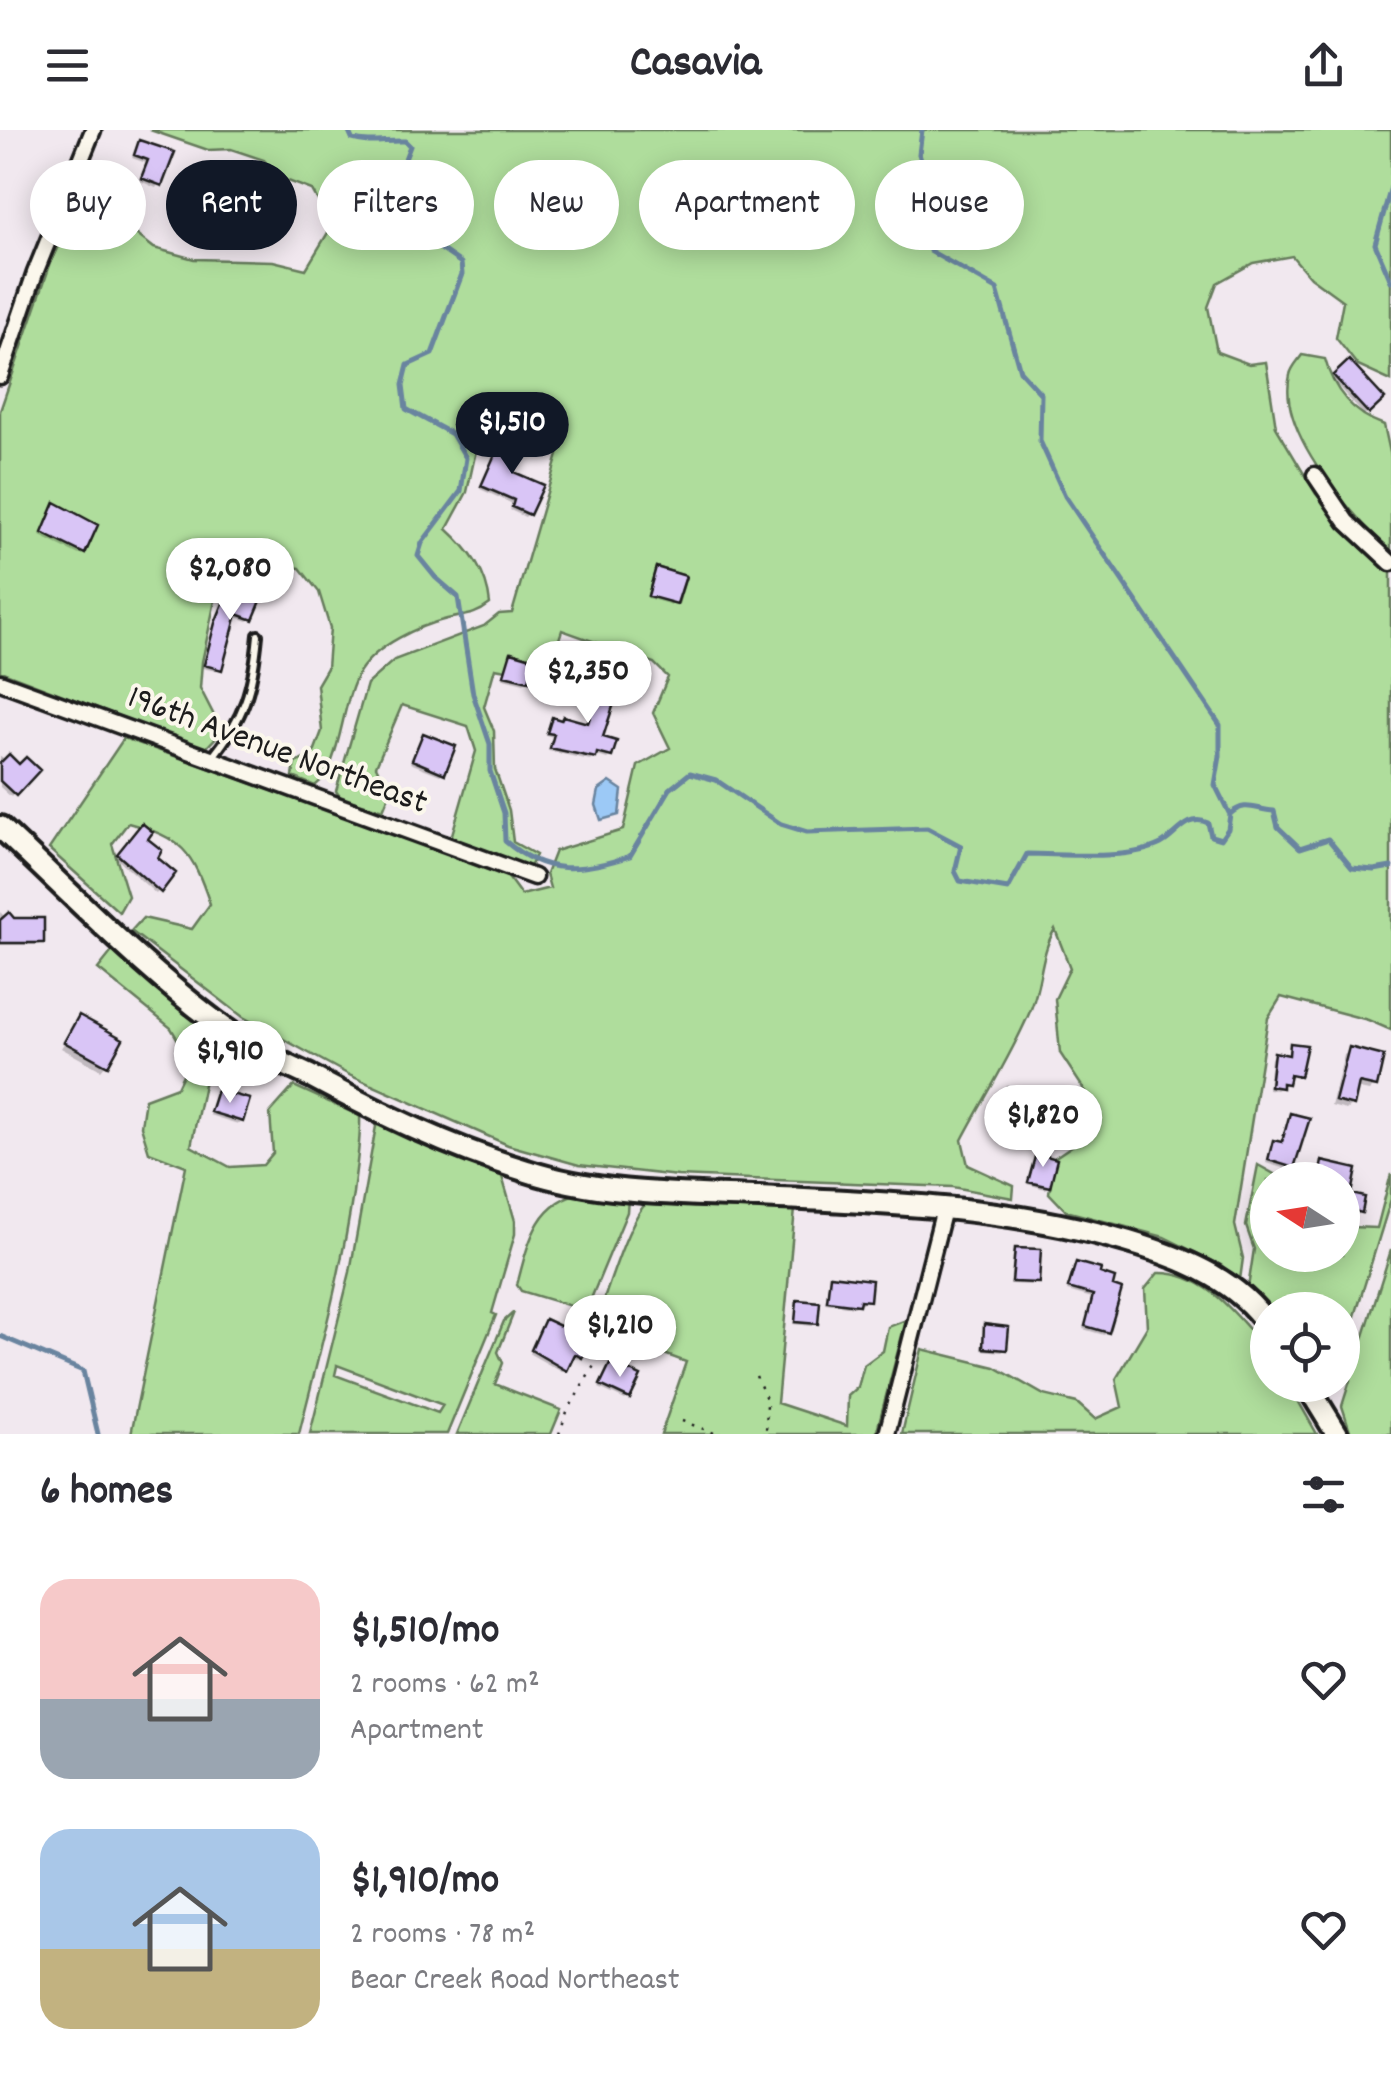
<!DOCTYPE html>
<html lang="en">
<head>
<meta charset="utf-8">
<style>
	body { margin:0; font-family:Dekko,sans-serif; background:#f7f7f7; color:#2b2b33; height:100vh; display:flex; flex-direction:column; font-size:38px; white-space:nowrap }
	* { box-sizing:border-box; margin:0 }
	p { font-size:32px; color:#7c7c81 }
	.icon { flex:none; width:55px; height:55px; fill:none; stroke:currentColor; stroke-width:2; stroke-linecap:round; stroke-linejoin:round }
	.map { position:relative; height:1304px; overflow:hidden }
	.drawer { display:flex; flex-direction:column; background:#fff; flex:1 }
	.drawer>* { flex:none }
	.guide { position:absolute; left:30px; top:30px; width:1332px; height:90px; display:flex; gap:20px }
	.needle { width:65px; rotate:282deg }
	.controls { position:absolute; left:1250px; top:1032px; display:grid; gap:20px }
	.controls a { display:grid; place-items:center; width:110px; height:110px; border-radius:50%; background:#fff; box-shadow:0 5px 25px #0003; font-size:50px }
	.price { position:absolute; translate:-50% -85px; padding:0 22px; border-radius:35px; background:#fff; color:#222; font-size:32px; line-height:65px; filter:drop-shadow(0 2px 5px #0008) }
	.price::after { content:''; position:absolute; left:50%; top:60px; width:30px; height:22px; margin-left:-15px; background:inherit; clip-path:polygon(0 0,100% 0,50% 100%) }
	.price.on { background:#111827; color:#fff }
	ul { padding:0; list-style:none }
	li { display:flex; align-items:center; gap:30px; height:250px; padding:0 40px }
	li span { display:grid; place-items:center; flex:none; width:280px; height:200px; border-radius:30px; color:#555 }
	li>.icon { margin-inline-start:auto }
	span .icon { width:120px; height:120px; fill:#fffc; stroke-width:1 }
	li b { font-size:42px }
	h2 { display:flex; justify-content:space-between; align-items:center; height:120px; padding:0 40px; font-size:42px }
	.pill { padding:0 35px; border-radius:45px; background:#fff; box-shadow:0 5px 25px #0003; font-size:35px; line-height:90px }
	.pill.on { background:#111827; color:#fff }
	header { display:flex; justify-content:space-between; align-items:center; height:130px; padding:0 40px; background:#fff; font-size:45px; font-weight:800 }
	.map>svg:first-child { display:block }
</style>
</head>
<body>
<header><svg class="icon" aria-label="menu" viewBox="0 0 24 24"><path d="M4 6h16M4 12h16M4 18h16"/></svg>Casavia<svg class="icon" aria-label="share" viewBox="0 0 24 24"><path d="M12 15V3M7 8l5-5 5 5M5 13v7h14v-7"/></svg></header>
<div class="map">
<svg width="1391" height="1304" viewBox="0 0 1391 1304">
	<rect width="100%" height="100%" fill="#f1e8ef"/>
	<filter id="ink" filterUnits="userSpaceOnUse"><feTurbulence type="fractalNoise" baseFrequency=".01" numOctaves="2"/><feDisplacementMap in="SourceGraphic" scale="20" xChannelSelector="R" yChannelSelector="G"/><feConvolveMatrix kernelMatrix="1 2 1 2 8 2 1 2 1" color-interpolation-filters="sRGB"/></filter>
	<g filter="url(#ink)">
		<path fill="#afdd9c" stroke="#667c5c" stroke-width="2.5" fill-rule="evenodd" d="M150 0H1391V251L1358 236 1336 208 1343 171 1310 147 1292 126 1253 133 1217 153 1208 177 1217 222 1249 234 1266 232 1276 297 1316 364 1391 443V900L1368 890 1281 867 1268 888 1235 1095 1243 1128 1240 1150 1221 1135 1164 1107 1066 1081 1049 1063 1054 1028 1085 1007 1091 970 1060 923 1055 869 1070 838 1055 799C1040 824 1042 852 1031 879 1012 925 985 966 962 1010L968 1035 1014 1056 1013 1068 953 1057 678 1046 579 1035 508 1015 351 946 243 887 131 801 143 788 192 799 210 774C192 721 183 708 128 693L112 714 128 766 119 782 49 719 124 608 495 740 507 746 521 765 550 758 546 744 555 721 623 700 638 636 670 618 653 583 668 547 654 533 562 500 551 534 512 522 506 540 495 538 484 577 494 601 495 639 509 680 513 712 536 725 529 739 451 708 476 621 468 596 402 575 376 636 390 663 383 680 341 668 336 661 367 554 394 530 484 496 499 484 512 483 560 318 556 286 518 282 479 307 467 362 447 399C470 420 487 442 490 474 475 486 465 485 447 489 418 496 377 515 360 541 340 573 342 636 315 656L293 647 295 633 313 625 322 601 317 555 327 538 330 498 319 462 300 438 258 433 217 461 202 532 200 558 222 601 205 619 0 541V281L51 132 81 64 91 50 113 56 115 81 127 97 154 118 194 129 273 131 306 139 332 96 312 60 280 48 264 30 231 19 208 20ZM656 437 686 446 678 473 648 465Z
			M1302 225 1325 229C1333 260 1353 284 1384 295L1391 327V423C1353 385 1276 303 1290 245 1291 238 1298 231 1302 225Z
			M118 814 184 880 255 937 246 950 220 932 206 945 191 1016 230 1037 263 1035 273 1023 270 983 294 956 360 986C361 1012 356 1037 353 1063 341 1145 319 1224 299 1304H131L186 1036 149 1022 141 996 145 969 177 957 190 930 171 898 98 839Z
			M381 991 501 1043 515 1091V1104L492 1183 496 1185 447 1304H310L350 1142 376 996ZM337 1236V1235L443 1275 438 1283 335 1245Z
			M1258 1035 1285 1050H1268V1125H1342L1343 1092 1350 1097 1377 1098 1391 1044V1069L1343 1225 1342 1180H1271L1248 1158 1254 1119 1246 1096Z
			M584 1062 628 1068 627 1082 583 1188 571 1176 521 1161 517 1155C528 1114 536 1070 584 1062Z
			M648 1072 795 1079 777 1273 847 1296 848 1266 858 1257 864 1235 883 1221 888 1197 906 1190 876 1304H661L686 1232 594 1198C604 1172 629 1085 648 1072Z
			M1391 1120V1304H1351L1342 1276Z
			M1158 1143C1207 1142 1238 1187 1267 1220L1268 1255H1289L1317 1304H902L922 1219 995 1237 1044 1265 1077 1273 1095 1289 1122 1277 1116 1249 1147 1197 1145 1159Z
			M514 1182 498 1222 503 1233 495 1254 561 1280 551 1304H457L504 1191Z"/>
		<path fill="#9cc9f6" stroke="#69849f" stroke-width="2.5" d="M610 652 622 660 619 685 601 690 596 675 599 660Z"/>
		<path fill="#0003" d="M137 16 172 24 156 58 140 51 146 33 132 28Z
			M1349 234 1381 269 1364 285 1332 250Z
			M500 312 528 384 525 387 510 380 513 374 480 359Z
			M55 375 82 422 79 425 40 406Z
			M656 440 675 472 672 475 647 468Z
			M229 459 251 488 248 491 233 486 216 541 202 538Z
			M512 525 527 550 524 553 503 548Z
			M604 547 600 609 610 626 607 629 594 625 590 630 548 621 553 607 546 605 549 593 552 590 587 596Z
			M423 606 443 642 440 645 410 633Z
			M0 626 19 637 37 640 11 667 0 657Z
			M142 697 154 729 173 743 156 764 116 728Z
			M0 782 6 788 42 812 38 815H0Z
			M80 888 106 934 101 940 61 918Z
			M1291 915 1298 945 1287 947 1286 953 1276 960 1268 959 1271 928 1274 925 1287 927Z
			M1350 920 1374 956 1369 961 1355 958 1352 975 1346 980 1331 976 1344 925Z
			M1008 960 1025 980 1031 996 1028 999 1021 997 1017 1003 996 999Z
			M218 962 241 990 238 994 209 985Z
			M1291 985 1292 1037 1289 1040 1266 1033 1271 1016 1274 1013 1281 1015Z
			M1036 1026 1048 1056 1045 1059 1027 1054Z
			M1323 1034 1354 1041 1349 1065 1360 1082 1357 1085 1343 1082 1342 1050H1319Z
			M1016 1121 1037 1152 1034 1155 1010 1154 1013 1124Z
			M1076 1135 1098 1141 1107 1202 1104 1205 1083 1199 1092 1168 1067 1161Z
			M831 1148 867 1170 854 1177 825 1173Z
			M798 1172 815 1193 812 1196 793 1194Z
			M543 1195 580 1226 577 1229 571 1226 562 1242 530 1224Z
			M985 1197 1005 1219 1002 1222 981 1220Z
			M609 1238 628 1267 625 1270 599 1258Z"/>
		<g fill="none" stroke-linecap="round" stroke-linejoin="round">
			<path stroke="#69849f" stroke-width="5" d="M348 0 352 9C370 15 385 10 405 11L410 16 400 42 367 55 352 74 348 88 354 104C382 119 398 88 425 94L429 111 461 133 462 144 432 224 408 235 403 255 406 279 452 304 466 328 461 361 422 413 418 426 435 447 458 467 473 564 490 614V641L504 683 505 711C545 746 582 742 630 726L670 659 690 643 716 650 781 694 807 702 927 698 961 716 955 741 960 751 1008 759 1027 724C1065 724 1127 731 1161 714 1177 706 1187 683 1208 693L1211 706 1221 709 1228 699 1230 684C1246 670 1255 680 1274 681L1278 697 1300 718 1328 709 1352 738 1374 740 1391 737
				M922 0 919 24 931 62 930 121 997 159 1020 241 1041 264 1040 311 1065 366 1220 595V626L1215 655 1229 683
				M1391 57 1375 114 1391 151
				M0 1206 83 1241 98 1304"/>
		</g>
		<path fill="#d9c5f6" stroke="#1c1c1c" stroke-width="2.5" d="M139 10 175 22 162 56 141 48 148 30 134 25Z
			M1349 230 1385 269 1369 284 1333 245Z
			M503 306 525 316 514 342 544 355 530 385 512 377 514 370 481 356Z
			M55 372 98 395 85 424 42 403Z
			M656 437 686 446 677 474 648 466Z
			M231 454 263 466 253 490 237 484 222 540 204 535 215 493Z
			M511 522 535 529 529 551 504 545Z
			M604 544 622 549 603 607 617 611 612 627 597 623 596 628 550 618 554 604 547 603 552 587 561 590 563 586 588 593Z
			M423 603 456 616 445 644 412 630Z
			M9 624 19 634 26 627 40 640 16 666 0 651V633Z
			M142 693 153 702 148 709 162 720 158 728 176 743 161 763 117 724Z
			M9 782 14 788H44V813H0V790Z
			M79 885 123 909 108 936 64 912Z
			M1290 913 1307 915 1300 947 1290 945 1288 954 1282 953V958L1270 956 1274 922 1289 925Z
			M1349 917 1384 926 1377 957 1359 953 1354 976 1335 971Z
			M1007 957 1031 962 1028 979 1037 981 1034 997 1024 995 1022 1002 998 996Z
			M217 960 250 969 243 992 210 982Z
			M1290 983 1310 988 1294 1038 1268 1030 1273 1010 1282 1012Z
			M1036 1023 1057 1029 1050 1057 1028 1052Z
			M1322 1031 1357 1039 1352 1064 1365 1067 1362 1083 1342 1078V1050L1319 1047Z
			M1015 1118 1041 1119 1039 1153 1012 1152Z
			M1076 1132 1101 1139 1100 1143 1115 1148 1113 1156 1122 1159 1109 1203 1085 1196 1093 1165 1068 1158Z
			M830 1145 872 1150 870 1171 860 1170 859 1175 827 1171Z
			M797 1170 820 1172 818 1194 795 1192Z
			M545 1189 582 1206 580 1209 589 1213 582 1228 575 1224 567 1241 531 1220Z
			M984 1194 1009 1197 1007 1220 983 1218Z
			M611 1232 641 1246 630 1269 600 1255Z"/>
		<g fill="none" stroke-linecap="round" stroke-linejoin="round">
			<g stroke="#1c1c1c" stroke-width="14">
				<path id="lane" d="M211 629C245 587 253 558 258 505"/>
			</g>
			<g stroke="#1c1c1c" stroke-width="21">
				<path id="street" d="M0 246 35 143 93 0
					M1315 345 1346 391 1391 433
					M0 552 534 747
					M887 1304 944 1079"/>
			</g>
			<g stroke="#1c1c1c" stroke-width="28">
				<path id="secondary" d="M0 697C77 769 152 848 238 908 260 924 287 935 312 947 381 984 451 1018 527 1041 600 1065 683 1064 760 1067 886 1072 1020 1077 1142 1116 1190 1131 1238 1152 1268 1195
					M1307 1255 1337 1304"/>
			</g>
			<path stroke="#1c1c1c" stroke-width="2.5" stroke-dasharray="2.5 8" stroke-linecap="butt" d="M756 1246 767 1271 766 1304
				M682 1291 717 1304
				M559 1304 567 1282 606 1215"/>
			<use href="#lane" stroke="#fbf7ec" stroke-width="6"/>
			<use href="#street" stroke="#fbf7ec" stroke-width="14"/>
			<use href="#secondary" stroke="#fbf7ec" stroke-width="20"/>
		</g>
	</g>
	<g text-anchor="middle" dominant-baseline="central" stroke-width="8" stroke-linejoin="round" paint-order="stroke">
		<g font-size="35" fill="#1c1c1c" stroke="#fbf7ec">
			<text transform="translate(277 622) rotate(20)">196th Avenue Northeast</text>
		</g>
	</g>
</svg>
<div class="controls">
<a><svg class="needle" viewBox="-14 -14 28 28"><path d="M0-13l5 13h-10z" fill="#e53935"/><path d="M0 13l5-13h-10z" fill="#7c7c81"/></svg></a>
<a><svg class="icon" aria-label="locate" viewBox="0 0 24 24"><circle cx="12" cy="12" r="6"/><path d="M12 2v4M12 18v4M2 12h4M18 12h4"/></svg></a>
</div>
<b class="price on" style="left:512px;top:347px">$1,510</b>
<b class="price" style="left:230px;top:493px">$2,080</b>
<b class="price" style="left:588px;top:596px">$2,350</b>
<b class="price" style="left:230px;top:976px">$1,910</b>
<b class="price" style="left:1043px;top:1040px">$1,820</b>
<b class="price" style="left:620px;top:1250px">$1,210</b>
<div class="guide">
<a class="pill">Buy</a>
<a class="pill on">Rent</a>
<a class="pill">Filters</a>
<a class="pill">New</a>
<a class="pill">Apartment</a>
<a class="pill">House</a>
</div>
</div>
<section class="drawer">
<h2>6 homes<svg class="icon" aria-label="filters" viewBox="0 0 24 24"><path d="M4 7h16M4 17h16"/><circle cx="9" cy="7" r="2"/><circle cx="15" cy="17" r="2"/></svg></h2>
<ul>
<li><span style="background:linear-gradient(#f6c9c9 60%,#9aa5b1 0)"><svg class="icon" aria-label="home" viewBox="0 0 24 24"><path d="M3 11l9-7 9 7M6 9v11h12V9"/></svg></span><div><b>$1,510/mo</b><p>2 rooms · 62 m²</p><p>Apartment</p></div><svg class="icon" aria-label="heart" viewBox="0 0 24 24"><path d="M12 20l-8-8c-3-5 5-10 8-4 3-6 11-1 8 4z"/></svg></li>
<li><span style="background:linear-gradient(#a9c7e8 60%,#c2b280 0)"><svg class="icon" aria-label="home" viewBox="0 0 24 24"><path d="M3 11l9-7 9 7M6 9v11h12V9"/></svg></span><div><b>$1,910/mo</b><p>2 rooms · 78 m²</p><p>Bear Creek Road Northeast</p></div><svg class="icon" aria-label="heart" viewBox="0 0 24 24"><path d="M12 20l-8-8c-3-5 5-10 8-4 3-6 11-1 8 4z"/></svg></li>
</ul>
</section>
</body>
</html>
